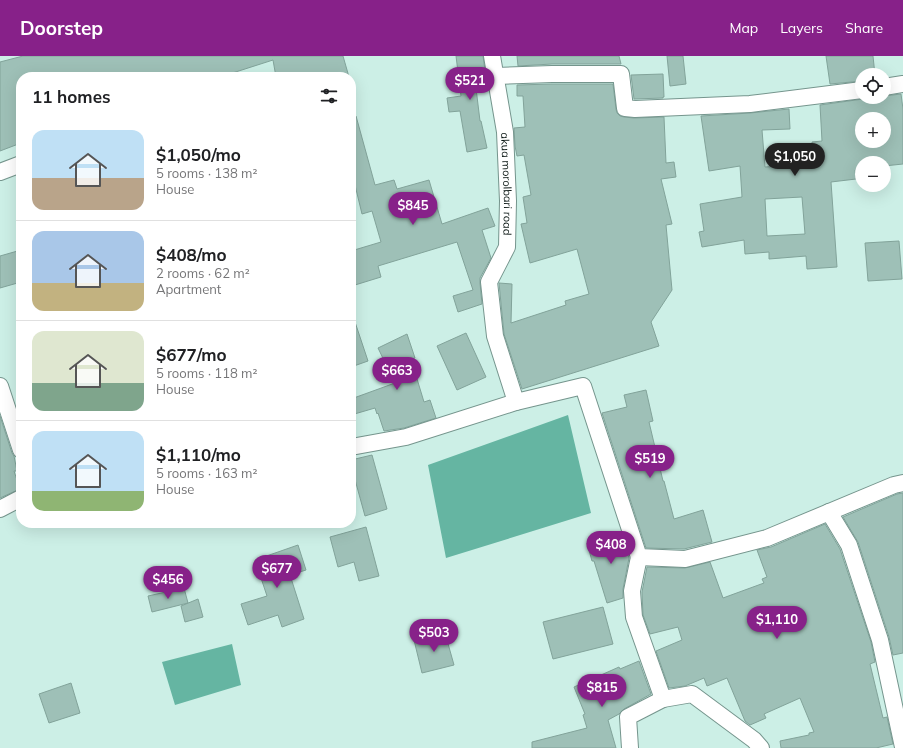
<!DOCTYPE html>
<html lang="en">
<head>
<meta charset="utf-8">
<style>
	body { margin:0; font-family:Mulish,sans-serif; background:#f6f6f6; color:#202124; height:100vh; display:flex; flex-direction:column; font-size:15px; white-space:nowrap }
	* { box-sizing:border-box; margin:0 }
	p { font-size:13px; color:#757577 }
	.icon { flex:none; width:22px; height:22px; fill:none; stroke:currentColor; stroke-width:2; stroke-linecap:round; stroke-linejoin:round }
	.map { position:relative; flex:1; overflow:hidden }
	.drawer { position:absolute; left:16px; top:16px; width:340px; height:456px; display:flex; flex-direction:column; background:#fff; border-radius:16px; box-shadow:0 4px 16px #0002 }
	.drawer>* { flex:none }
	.controls { position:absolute; left:855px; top:12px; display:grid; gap:8px }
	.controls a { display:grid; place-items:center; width:36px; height:36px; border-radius:50%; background:#fff; box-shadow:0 4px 16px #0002; font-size:20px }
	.price { position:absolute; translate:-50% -34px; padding:0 9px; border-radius:14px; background:#872189; color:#fff; font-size:13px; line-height:26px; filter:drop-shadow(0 1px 2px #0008) }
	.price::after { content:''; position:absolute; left:50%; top:24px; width:12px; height:9px; margin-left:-6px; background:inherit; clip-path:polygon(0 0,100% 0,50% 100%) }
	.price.selected { background:#222; color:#fff }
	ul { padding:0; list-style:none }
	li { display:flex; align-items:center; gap:12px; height:100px; padding:0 16px }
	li+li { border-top:1px solid #e0e0e0 }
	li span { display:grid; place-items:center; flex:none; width:112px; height:80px; border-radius:12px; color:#555 }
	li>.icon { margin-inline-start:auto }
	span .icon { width:48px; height:48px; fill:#fffc; stroke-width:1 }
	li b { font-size:17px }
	h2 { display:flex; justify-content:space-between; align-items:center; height:48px; padding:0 16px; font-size:17px }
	header { display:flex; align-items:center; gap:24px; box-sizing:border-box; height:56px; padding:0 20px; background:#872189; color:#fff }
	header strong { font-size:19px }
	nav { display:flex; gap:22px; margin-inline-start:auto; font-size:14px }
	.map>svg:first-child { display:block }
</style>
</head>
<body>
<header>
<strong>Doorstep</strong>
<nav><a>Map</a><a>Layers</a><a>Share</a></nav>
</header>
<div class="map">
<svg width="903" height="692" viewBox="0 0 903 692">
	<rect width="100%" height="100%" fill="#ccefe6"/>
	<path fill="#65b5a2" d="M568 359 591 457 446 502 428 409Z
		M232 588 241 629 175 649 162 606Z"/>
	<path fill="#9ec0b7" stroke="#82a39a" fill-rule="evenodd" d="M23 0H343L349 21H308L307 17 289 21H276L273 4 220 21H21V87L0 95V6Z
		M456 0H483L486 22 475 24 480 65H481L487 92 467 96 460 55 449 56 447 42 461 40Z
		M517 0H619L621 8H552L518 10Z
		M667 0H683L686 28 670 30Z
		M826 0H873L875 19H862V25L830 28Z
		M663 18 664 41H663V42L634 43 631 19Z
		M552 28H613L616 53 617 57 620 60 624 61 634 62 664 61 666 107 674 106 676 121 661 123 672 168 666 169 672 234 651 266 659 290 522 333 504 278 499 227 512 228 511 267 566 249 565 245 589 238 577 193 530 207 521 168 527 167 523 141 531 139 524 99 517 100 515 90 514 72 525 71 523 40H517V29Z
		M901 38 903 53V108L884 110V107H862V113L855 114 856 123 831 126 837 211 807 213 806 200 769 203V196L745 198 744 184 702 191 699 176 704 175 700 148 742 141 740 110 709 115 701 60 750 57 789 53 790 73 762 74 765 111 814 108 812 86 822 85 820 49 863 43 868 41H884V40ZM862 63H884V85H862ZM802 141 805 178 767 180 765 143Z
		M351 60H356L375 129 394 124 397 133 429 124 442 168 488 152 495 170 482 174 491 202 480 222V227L482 248 458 256 453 240 473 234 457 186 378 210 381 221 355 229 354 226 351 227V195L381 186 372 155 362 158 355 129 351 130Z
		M899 185 902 223 868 225 865 187Z
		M21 194V226L0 232V200Z
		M351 263H354L368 305 351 311Z
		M466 277 486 321 457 334 437 290Z
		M407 278 415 302 411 303 424 346 430 344 436 362 404 372 384 375 378 357 377 358 375 352 351 359V343L395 327 378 292Z
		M646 334 653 365 649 366 663 425H664L674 463 703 454 712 486 684 493 646 492 602 357 627 351 624 339Z
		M0 360 12 397 14 400 17 415H14L20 433 0 442Z
		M372 399 387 453 365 460 351 409V404Z
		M903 437V597L893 599 889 581 858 486 843 461 897 438Z
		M825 468 840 493 871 586 875 606 870 608 883 662 887 661 893 688 876 692H781L780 685 809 679V677L814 676 800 642 764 658 766 662 750 669 745 665 727 622 707 630 704 622 685 630 669 632 656 595 682 584 678 571 650 578 643 559 642 536 647 511 685 512 710 506 723 542 764 527 762 523 767 521 757 494 771 491Z
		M366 471 379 520 359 525 354 506 338 511 330 481Z
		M621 478 629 502 623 533V542L607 547 594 505H592L587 487Z
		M298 489 306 514 290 519 304 563 282 571 278 559 248 569 241 548 267 540 255 504Z
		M184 532 188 547 152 556 148 540Z
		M198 543 203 561 185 566 181 550Z
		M603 551 613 588 553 603 543 566Z
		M445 577 454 609 422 617 414 584Z
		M639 605 651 638 624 653 619 658 608 664 616 692H532V686L587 672 583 659 585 658 574 631 619 611 620 613Z
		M71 627 80 657 49 667 39 638Z"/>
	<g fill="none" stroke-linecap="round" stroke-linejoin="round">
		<g stroke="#75958d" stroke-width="18">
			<g id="minor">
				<path id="s1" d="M492 0 505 76 508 145 507 191 489 226 495 280 516 346"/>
				<path d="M496 20 552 18H621L625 52 635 53 750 48 862 34"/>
				<path d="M884 31 903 28"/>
				<path d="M0 116 21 108"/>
				<path d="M0 330 21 394"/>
				<path d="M351 391 406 381 516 346 583 330 639 501 685 503 767 482 894 429 903 427"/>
				<path d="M0 453 21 442"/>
				<path d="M829 456 849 489 880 584 903 691"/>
				<path d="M663 643 692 638 754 684 761 692"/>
				<path d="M630 692 628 661 663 643 634 561 632 535 639 501"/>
			</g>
		</g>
		<use href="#minor" stroke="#fff" stroke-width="16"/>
	</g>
	<g text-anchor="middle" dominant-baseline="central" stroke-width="3.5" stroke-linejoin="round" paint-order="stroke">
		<g font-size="11" fill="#0c1815" stroke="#ccefe6">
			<text stroke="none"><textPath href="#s1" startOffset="129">akua morolbari road</textPath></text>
		</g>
	</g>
</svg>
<div class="controls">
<a><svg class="icon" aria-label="locate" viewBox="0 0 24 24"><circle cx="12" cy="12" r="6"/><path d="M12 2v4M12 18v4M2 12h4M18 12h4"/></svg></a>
<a>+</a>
<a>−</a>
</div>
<b class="price" style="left:470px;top:45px">$521</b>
<b class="price selected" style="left:795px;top:121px">$1,050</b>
<b class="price" style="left:413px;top:170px">$845</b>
<b class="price" style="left:397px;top:335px">$663</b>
<b class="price" style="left:650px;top:423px">$519</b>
<b class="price" style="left:611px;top:509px">$408</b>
<b class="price" style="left:277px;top:533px">$677</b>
<b class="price" style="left:168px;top:544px">$456</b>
<b class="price" style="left:777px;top:584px">$1,110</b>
<b class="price" style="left:434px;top:597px">$503</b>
<b class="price" style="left:602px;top:652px">$815</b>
<section class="drawer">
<h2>11 homes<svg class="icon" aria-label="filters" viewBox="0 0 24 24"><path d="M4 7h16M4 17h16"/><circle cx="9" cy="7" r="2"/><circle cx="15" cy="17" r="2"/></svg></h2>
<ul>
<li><span style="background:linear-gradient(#bfe0f5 60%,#b9a48a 0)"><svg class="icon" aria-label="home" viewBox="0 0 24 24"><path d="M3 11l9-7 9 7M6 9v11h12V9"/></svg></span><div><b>$1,050/mo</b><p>5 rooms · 138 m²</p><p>House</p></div></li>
<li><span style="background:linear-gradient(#a9c7e8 65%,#c2b280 0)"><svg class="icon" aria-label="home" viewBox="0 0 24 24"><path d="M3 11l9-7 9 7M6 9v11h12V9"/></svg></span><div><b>$408/mo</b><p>2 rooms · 62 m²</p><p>Apartment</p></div></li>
<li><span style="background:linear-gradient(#dfe7d0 65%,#7fa58c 0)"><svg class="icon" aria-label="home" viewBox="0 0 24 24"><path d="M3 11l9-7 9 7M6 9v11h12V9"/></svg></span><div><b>$677/mo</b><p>5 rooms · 118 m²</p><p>House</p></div></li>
<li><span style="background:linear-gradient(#bfe0f5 75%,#8fb573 0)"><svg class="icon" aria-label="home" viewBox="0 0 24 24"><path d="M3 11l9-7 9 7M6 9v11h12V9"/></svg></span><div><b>$1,110/mo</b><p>5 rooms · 163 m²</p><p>House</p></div></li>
</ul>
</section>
</div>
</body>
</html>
